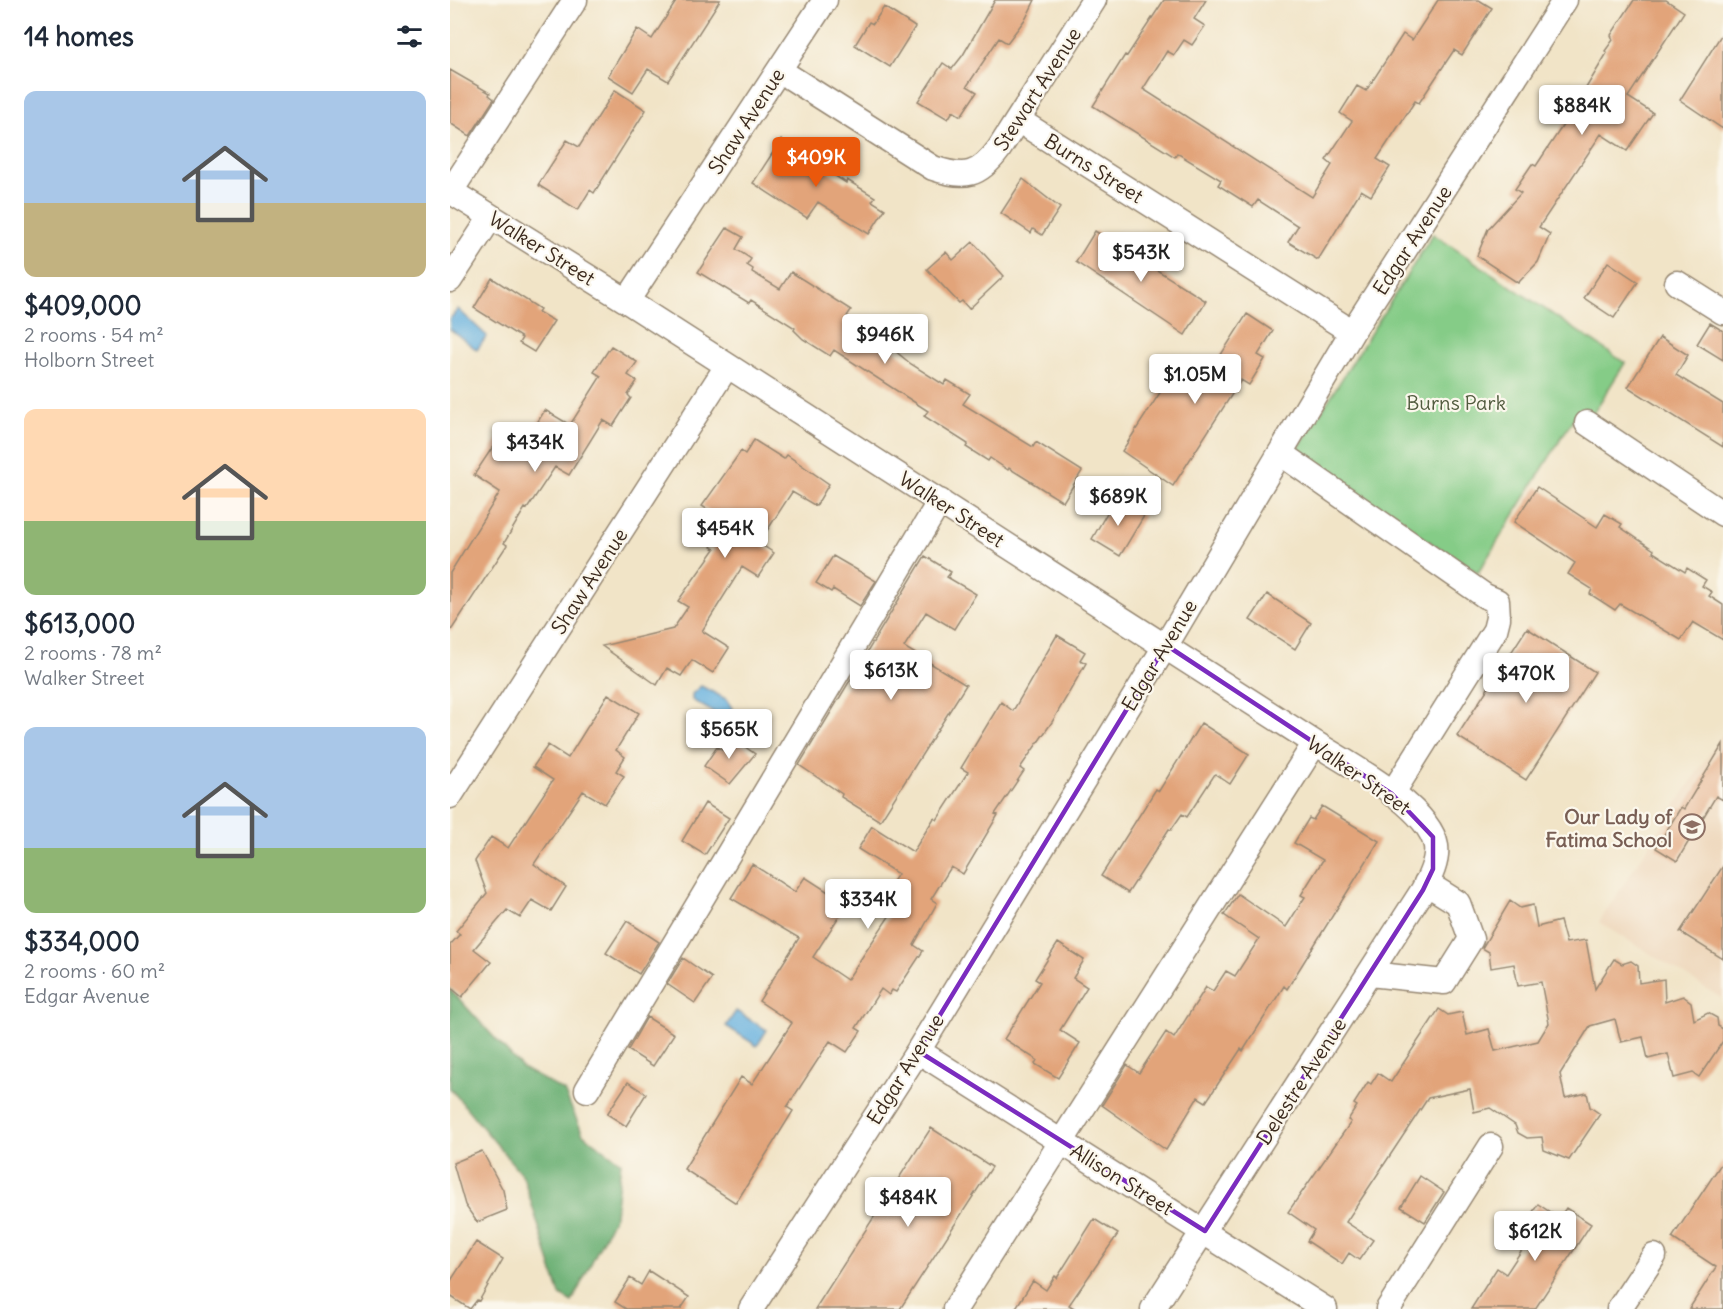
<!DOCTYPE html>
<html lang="en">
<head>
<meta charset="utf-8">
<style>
	body { margin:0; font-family:Delius,sans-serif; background:#f6f6f7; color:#1f2937; height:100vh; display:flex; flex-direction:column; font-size:22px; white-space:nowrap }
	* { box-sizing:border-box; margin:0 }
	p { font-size:20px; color:#747a83 }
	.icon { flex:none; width:33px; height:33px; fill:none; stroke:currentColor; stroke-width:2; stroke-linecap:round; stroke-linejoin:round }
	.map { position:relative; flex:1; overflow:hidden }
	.sheet { display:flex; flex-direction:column; background:#fff; width:450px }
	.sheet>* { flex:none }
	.price { position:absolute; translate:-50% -51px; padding:0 14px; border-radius:6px; background:#fff; color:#222; font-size:20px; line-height:39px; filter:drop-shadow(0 2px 3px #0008) }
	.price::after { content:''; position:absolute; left:50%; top:36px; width:18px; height:14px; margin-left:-9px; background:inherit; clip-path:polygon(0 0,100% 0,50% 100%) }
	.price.selected { background:#ea580c; color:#fff }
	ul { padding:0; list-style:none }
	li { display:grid; align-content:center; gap:12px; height:318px; padding:0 24px }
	li span { display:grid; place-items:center; height:186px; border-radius:12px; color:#555 }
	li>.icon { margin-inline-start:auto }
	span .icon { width:108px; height:108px; fill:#fffc; stroke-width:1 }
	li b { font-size:26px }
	h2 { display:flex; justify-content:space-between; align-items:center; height:72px; padding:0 24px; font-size:26px }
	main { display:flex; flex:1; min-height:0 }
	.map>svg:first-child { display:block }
</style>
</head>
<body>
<main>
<section class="sheet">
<h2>14 homes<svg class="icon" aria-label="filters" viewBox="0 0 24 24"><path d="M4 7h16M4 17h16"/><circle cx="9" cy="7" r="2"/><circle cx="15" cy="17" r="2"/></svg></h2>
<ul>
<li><span style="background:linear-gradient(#a9c7e8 60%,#c2b280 0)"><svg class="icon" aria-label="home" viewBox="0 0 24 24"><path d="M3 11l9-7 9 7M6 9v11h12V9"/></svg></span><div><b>$409,000</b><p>2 rooms · 54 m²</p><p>Holborn Street</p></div></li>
<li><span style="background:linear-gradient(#ffd9b3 60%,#8fb573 0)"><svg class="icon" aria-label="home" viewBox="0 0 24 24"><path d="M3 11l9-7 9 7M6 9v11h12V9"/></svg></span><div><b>$613,000</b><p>2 rooms · 78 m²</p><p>Walker Street</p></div></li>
<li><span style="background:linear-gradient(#a9c7e8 65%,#8fb573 0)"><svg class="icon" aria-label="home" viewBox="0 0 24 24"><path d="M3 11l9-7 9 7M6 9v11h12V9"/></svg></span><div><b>$334,000</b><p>2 rooms · 60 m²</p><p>Edgar Avenue</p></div></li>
</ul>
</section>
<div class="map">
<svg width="1273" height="1309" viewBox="0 0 1273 1309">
	<rect width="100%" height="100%" fill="#fbf7ec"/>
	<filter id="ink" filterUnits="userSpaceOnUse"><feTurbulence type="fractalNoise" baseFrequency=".0167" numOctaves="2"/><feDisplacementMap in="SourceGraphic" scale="12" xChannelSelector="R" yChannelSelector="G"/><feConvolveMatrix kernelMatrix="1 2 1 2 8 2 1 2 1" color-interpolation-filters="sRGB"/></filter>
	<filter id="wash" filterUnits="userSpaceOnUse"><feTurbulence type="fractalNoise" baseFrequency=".008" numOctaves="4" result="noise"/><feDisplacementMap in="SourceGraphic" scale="24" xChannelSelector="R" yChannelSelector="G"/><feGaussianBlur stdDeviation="1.35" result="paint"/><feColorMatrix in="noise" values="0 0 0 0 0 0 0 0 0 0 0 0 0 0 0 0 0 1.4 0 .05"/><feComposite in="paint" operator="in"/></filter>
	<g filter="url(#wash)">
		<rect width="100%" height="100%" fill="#f1e4c7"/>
		<path fill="#eed7bb" d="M1273 733V999L1149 922Z"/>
		<path fill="#85cc87" stroke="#607b52" stroke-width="1.5" d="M983 234 1175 363 1137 423 1125 416 1028 573 844 455Z"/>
		<path fill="#6cb074" stroke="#546d49" stroke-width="1.5" d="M0 989 72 1068 114 1091 133 1134 171 1162 165 1215 122 1302 110 1295 73 1176 0 1088Z"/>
		<path fill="#65b0de" stroke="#506d7e" stroke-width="1.5" d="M8 309 37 336 27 350 0 329V319Z
			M251 686 276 699 282 708 280 713 270 716 242 700V694Z
			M286 1011 317 1030 307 1046 276 1026Z"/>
		<g id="blocks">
			<path fill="#e2a47a" d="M227 0H270L218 81 198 69 183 92 158 76 187 29 202 39Z
				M545 0H585L576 18 557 43 549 38 517 86 527 92 511 116 503 111 498 119 468 101 493 63 502 69 513 55Z
				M714 0H756L744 19 755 26 742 45 734 40 724 55 717 51 693 89 862 197 882 165 876 160 902 121 890 113 907 86 916 91 953 34 962 40 988 0H1029L1042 8 1012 55 1004 50 969 103 965 101 927 159 940 167 921 196 911 190 868 260 838 242 848 226 808 200 803 207 768 185 771 180 727 153 725 157 643 106 675 55 677 56Z
				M1184 0H1216L1234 12 1178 97 1203 113 1177 151 1151 134 1089 227 1100 234 1088 262 1068 283 1027 256 1038 229 1071 193 1065 189 1082 164 1086 166 1121 113 1157 53 1155 51 1163 40 1161 35Z
				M434 7 465 27 440 67 405 45 419 22 423 24Z
				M1273 32V129L1230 100Z
				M0 70 40 93 39 95 44 99 20 136 0 123Z
				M165 90 196 110 144 193 140 190 128 210 88 185 117 140 129 147Z
				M331 140 396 183 397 180 425 197 422 201 435 209 419 234 368 202 357 218 303 183Z
				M573 179 610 208 592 235 583 229 581 233 551 213Z
				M277 228 293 237 286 249 301 259 297 265 303 269 302 272 330 289 341 272 401 310 397 316 446 347 444 350 461 364 494 385 497 380 520 394 513 404 583 447 586 442 632 471 613 502 559 468 558 470 540 458 538 461 516 447 518 444 474 416 478 411 384 350 380 356 353 339 344 330 345 328 301 300 299 303 248 272Z
				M645 231 756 301 735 335 626 262Z
				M523 242 554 276 519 309 512 301 509 303 477 269 496 252 503 260Z
				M1158 262 1188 282 1164 318 1134 298Z
				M42 278 90 309 88 312 104 321 84 352 69 343 72 338 24 308Z
				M797 314 823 331 808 355 815 359 799 385 791 380 723 486 672 451 726 368 751 386Z
				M1260 323 1273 331V360L1247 344Z
				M1210 337 1238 355 1226 375 1273 404V447L1178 387Z
				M161 346 187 362 178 375 187 381 178 395 181 398 163 426 153 420 119 475 105 467 77 509 75 508 54 543 57 545 0 632V573L50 492 24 475 48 439 69 452 95 410 120 425 151 376 144 372Z
				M304 440 334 459 337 455 379 484 366 506 342 492 309 543 324 553 308 577 292 567 252 631 279 648 263 673 242 660 231 676 217 668 207 685 152 646 223 629 238 607 228 601 265 549 261 547 277 522 252 506 291 451 295 454Z
				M1087 487 1147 527 1155 514 1172 524 1170 527 1204 550 1203 552 1235 572 1237 568 1256 580 1252 586 1262 592 1259 596 1273 605V640L1243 622 1231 640 1170 604 1165 610 1140 594 1142 589 1118 574 1125 563 1064 522Z
				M665 499 694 516 670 556 642 539Z
				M383 556 426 581 410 606 383 589 381 592 366 583Z
				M475 556 501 572 497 577 526 594 504 629 476 612 454 647 516 685 430 821 391 797 392 794 349 765Z
				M817 594 861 623 845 649 800 620Z
				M1077 628 1145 672 1076 780 1007 736Z
				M607 635 635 652 630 660 636 663 602 722 570 768 574 771 545 814 548 815 513 874 501 867 481 899 487 903 464 945 473 951 446 992 442 990 439 995 431 989 406 1028 411 1031 397 1052 380 1041 337 1107 343 1111 286 1203 234 1169 291 1077 302 1084 342 1023 309 1001 349 938 281 898 302 864 345 892 355 877 397 904 363 957 397 980 440 915 427 907 448 874 408 849 422 826 463 852 484 818 487 820 518 772 511 768 551 702 563 711Z
				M158 694 189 713 166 750 175 757 166 771 174 776 155 804 133 791 84 864 116 887 101 911 82 900 70 918 57 910 24 949 41 962 12 997 0 987V945L10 934 6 931 37 893 25 861 41 837 58 848 103 780 83 767 98 745 118 758Z
				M751 723 799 754 780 784 765 774 737 817 732 814 721 830 719 829 678 893 651 876 706 789 709 791Z
				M281 737 305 754 280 784 254 766 267 747 272 750Z
				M1273 744V800L1266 796 1227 861 1206 848 1231 807 1234 809Z
				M255 803 279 818 255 855 232 841Z
				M872 806 929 841 837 989 834 986 793 1051 791 1049 756 1102 748 1097 716 1150 652 1105 677 1065 689 1073 716 1032 724 1038 756 987 763 991 776 971 785 976 809 939 774 915 788 894 836 927 855 897 851 895 873 860 844 843 859 818 863 820Z
				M1273 866V959L1230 932Z
				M1060 901 1070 908 1083 905 1087 927 1110 921 1116 943 1136 940 1145 989 1164 959 1172 964 1181 961 1188 966 1189 983 1214 979 1215 1002 1233 996 1241 1002 1244 1020 1258 1013 1267 1018 1268 1026 1273 1029V1041L1249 1077 1243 1073 1224 1078 1218 1054 1198 1059 1193 1037 1171 1042 1165 1019 1140 1026 1110 1074 1115 1098 1137 1093 1140 1107 1150 1114 1119 1160 1094 1150 1092 1137 1077 1138 1068 1133 1065 1125 1040 1108 1024 1112 1020 1089 978 1098 896 1222 923 1240 909 1260 899 1253 892 1264 857 1241 864 1230 838 1212 901 1122 898 1120 907 1106 904 1104 918 1082 921 1084 928 1073 941 1082 989 1009 998 1015 1012 1012 1017 1035 1039 1029 1045 1051 1088 1041 1099 1023 1091 982 1068 986 1064 964 1041 968 1039 952 1032 948Z
				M177 921 209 942 189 974 156 953Z
				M608 943 634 960 623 978 637 987 610 1030 630 1043 608 1078 585 1064 587 1060 554 1039 590 982 585 979Z
				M233 958 262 978 245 1003 217 984Z
				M197 1017 224 1034 203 1066 178 1050Z
				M178 1082 196 1094 176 1126 157 1114Z
				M481 1128 542 1167 450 1309H365Z
				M32 1151 53 1190 57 1210 27 1222 15 1205 3 1163Z
				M1273 1161V1309H1239L1266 1267 1222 1238Z
				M970 1176 994 1192 975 1222 951 1207Z
				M1088 1204 1109 1218 1116 1208 1141 1224 1085 1309H1021L1047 1268 1056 1274 1079 1239 1069 1233Z
				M644 1219 668 1234 619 1305 626 1309H565L583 1281 596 1290 605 1276 607 1278Z
				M26 1242 53 1259 29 1301 27 1300 20 1309 0 1296V1282Z
				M199 1271 239 1297 231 1309H176L165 1302 180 1278 191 1285Z"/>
		</g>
	</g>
	<g filter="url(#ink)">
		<use href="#blocks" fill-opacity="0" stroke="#968772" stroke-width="1.5"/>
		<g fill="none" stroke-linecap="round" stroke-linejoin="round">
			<g stroke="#968772" stroke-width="27">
				<path id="minor" d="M329 70 483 168C515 179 529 176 549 149L644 0
					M568 120 902 332
					M0 191 177 301 865 743C898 764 979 806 986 846 988 861 980 877 973 890L703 1309
					M1 191 125 0
					M0 280 41 217
					M1227 283 1273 312
					M177 301 375 0
					M1137 423 1273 514
					M830 453 1035 596 1047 601 1048 618 1045 630 942 794
					M0 796 277 366
					M920 974 994 982 1021 939 1008 903 976 883
					M468 1051 875 1309
					M137 1090 490 501
					M301 1309 468 1051 716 645 902 332 1115 0
					M505 1309 865 743
					M938 1309 1041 1146
					M1169 1309 1204 1256"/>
			</g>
			<use href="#minor" stroke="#fff" stroke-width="24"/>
		</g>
	</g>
	<path fill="none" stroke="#7b2cbf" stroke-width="4.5" stroke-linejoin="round" d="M716 645 942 794 983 837V869L973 890 755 1231 468 1051Z"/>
	<defs>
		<g id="school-ring" transform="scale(1.35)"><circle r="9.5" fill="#fbf7ec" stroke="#8d6e63" stroke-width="1.5"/><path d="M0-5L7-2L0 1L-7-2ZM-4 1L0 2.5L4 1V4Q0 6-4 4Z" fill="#8d6e63"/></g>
	</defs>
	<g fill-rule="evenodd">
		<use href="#school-ring" x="1242" y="827"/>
	</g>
	<g text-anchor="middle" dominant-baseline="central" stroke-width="4.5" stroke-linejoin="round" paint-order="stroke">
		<g font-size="20" fill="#3b2a1e" stroke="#fbf7ec">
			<text transform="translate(587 89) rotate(-57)">Stewart Avenue</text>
			<text transform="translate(296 121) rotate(-57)">Shaw Avenue</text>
			<text transform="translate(644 168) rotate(32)">Burns Street</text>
			<text transform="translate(962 240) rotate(-57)">Edgar Avenue</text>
			<text transform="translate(92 248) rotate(32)">Walker Street</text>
			<text transform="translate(502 509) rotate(33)">Walker Street</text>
			<text transform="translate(139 581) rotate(-57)">Shaw Avenue</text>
			<text transform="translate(709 655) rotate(-59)">Edgar Avenue</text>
			<text transform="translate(909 775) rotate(35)">Walker Street</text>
			<text transform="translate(455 1069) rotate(-58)">Edgar Avenue</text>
			<text transform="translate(851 1081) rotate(-57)">Delestre Avenue</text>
			<text transform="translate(672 1179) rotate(32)">Allison Street</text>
		</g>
		<g font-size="20" fill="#515b3e" stroke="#fbf7ec">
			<text x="1006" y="402">Burns Park</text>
		</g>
		<g font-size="20" font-weight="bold" fill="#785e54" stroke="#fbf7ec" text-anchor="end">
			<text x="1222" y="816">Our Lady of<tspan x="1222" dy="23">Fatima School</tspan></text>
		</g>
	</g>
</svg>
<b class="price" style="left:1132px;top:136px">$884K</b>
<b class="price selected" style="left:366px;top:188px">$409K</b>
<b class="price" style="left:691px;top:283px">$543K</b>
<b class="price" style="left:435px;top:365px">$946K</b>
<b class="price" style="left:745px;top:405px">$1.05M</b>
<b class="price" style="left:85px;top:473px">$434K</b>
<b class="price" style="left:668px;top:527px">$689K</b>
<b class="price" style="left:275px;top:559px">$454K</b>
<b class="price" style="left:441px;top:701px">$613K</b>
<b class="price" style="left:1076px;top:704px">$470K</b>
<b class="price" style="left:279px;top:760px">$565K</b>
<b class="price" style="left:418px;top:930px">$334K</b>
<b class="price" style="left:458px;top:1228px">$484K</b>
<b class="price" style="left:1085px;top:1262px">$612K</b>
</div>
</main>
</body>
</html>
